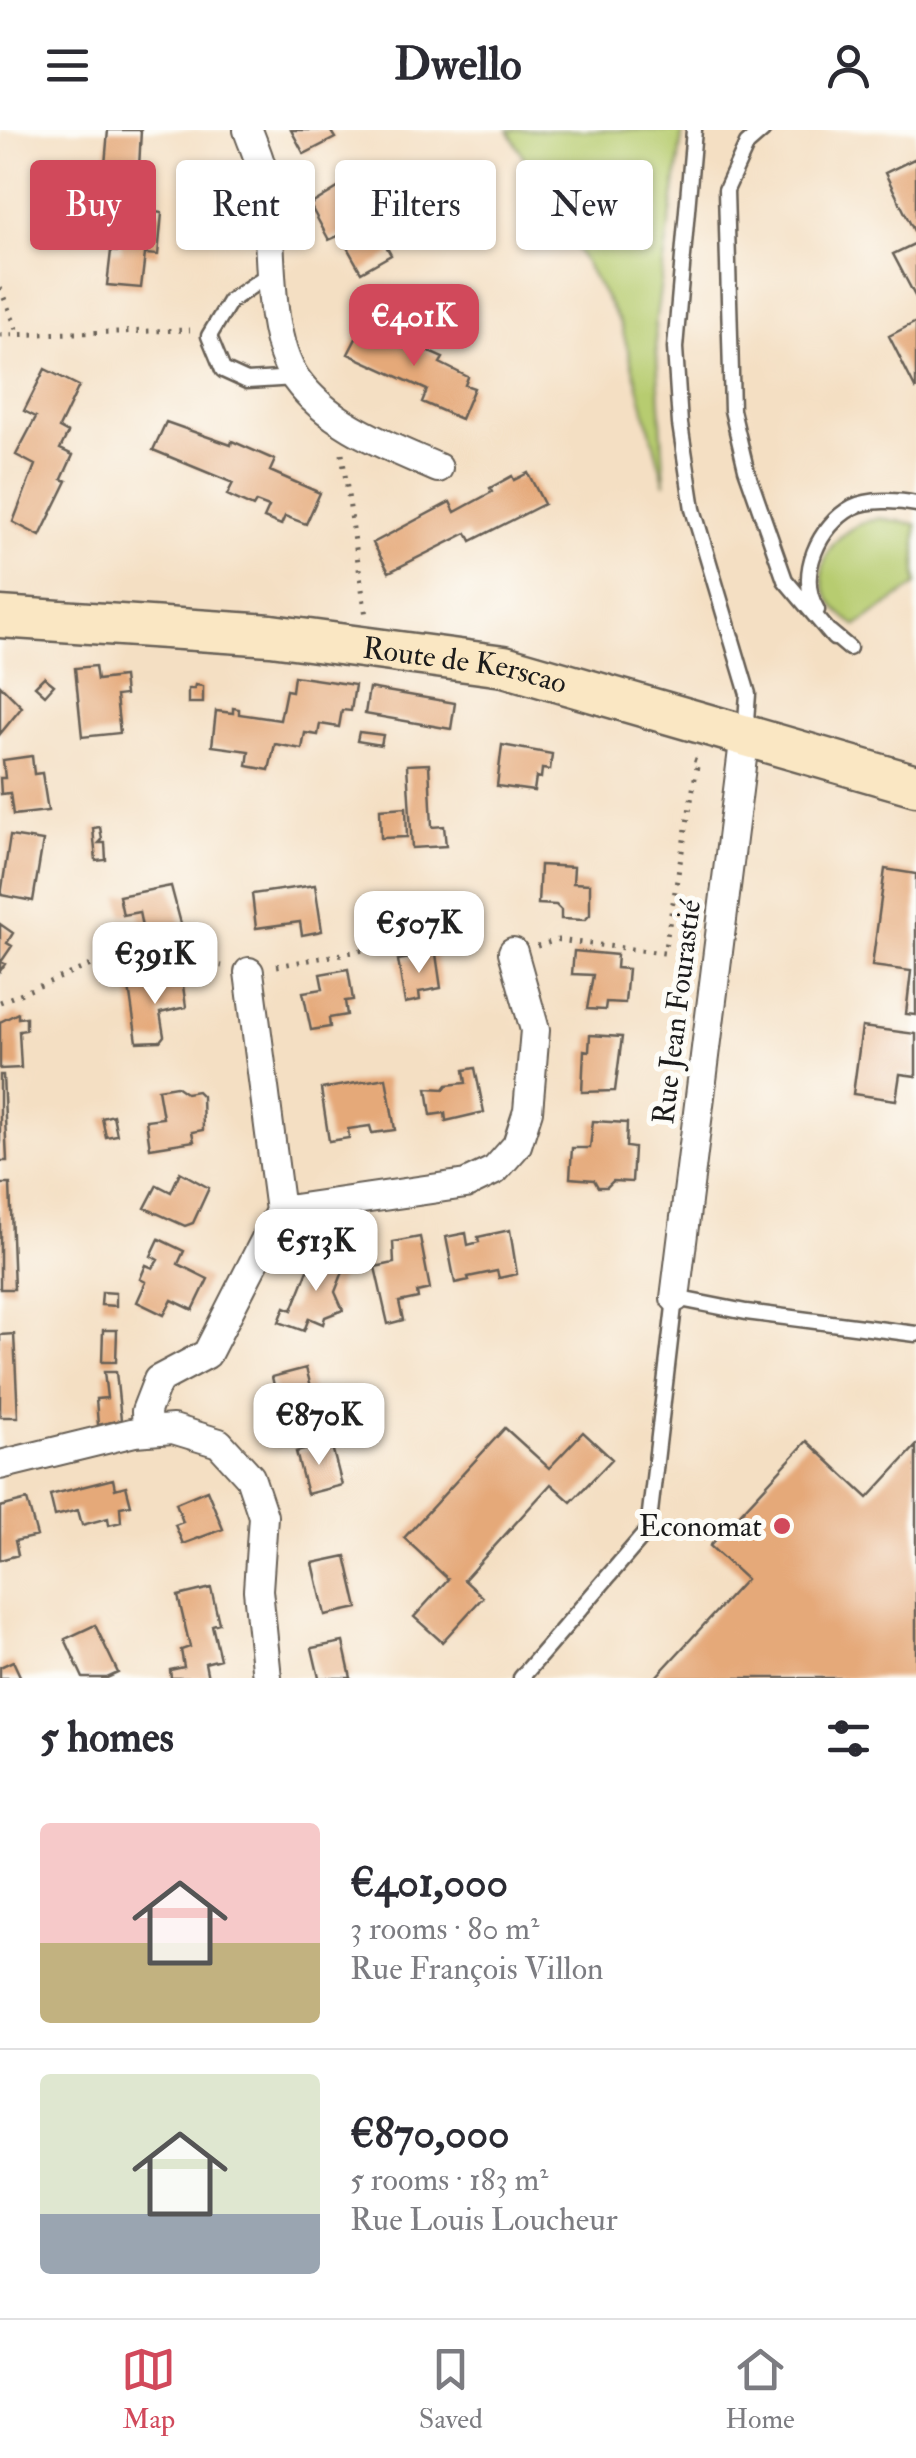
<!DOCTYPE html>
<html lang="en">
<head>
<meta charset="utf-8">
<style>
	body { margin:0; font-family:"IM FELL Double Pica",serif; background:#f7f7f7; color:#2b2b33; height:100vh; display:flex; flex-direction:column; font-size:38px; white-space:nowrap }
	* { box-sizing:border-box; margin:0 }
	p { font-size:32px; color:#7c7c81 }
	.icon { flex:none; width:55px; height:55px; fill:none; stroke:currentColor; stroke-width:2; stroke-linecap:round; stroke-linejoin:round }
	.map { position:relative; height:1548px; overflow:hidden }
	.panel { display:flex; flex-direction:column; background:#fff; flex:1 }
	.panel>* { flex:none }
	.top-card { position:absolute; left:30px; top:30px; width:858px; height:90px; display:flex; gap:20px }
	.price { position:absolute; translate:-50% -85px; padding:0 22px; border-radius:20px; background:#fff; color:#222; font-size:32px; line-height:65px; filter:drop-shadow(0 2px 5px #0008) }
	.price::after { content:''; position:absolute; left:50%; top:60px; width:30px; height:22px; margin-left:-15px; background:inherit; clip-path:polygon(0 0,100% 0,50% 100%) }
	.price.on { background:#d1495b; color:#fff }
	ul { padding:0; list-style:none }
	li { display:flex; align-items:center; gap:30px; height:250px; padding:0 40px }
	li+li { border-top:2px solid #e1e1e2 }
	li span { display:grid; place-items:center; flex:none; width:280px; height:200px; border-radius:10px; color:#555 }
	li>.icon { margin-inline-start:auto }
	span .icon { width:120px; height:120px; fill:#fffc; stroke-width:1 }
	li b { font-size:42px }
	h2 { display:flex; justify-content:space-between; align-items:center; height:120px; padding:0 40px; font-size:42px }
	.pill { padding:0 35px; border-radius:10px; background:#fff; box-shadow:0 2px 8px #0004; font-size:35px; line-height:90px }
	.pill.on { background:#d1495b; color:#fff }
	header { display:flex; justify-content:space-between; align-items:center; height:130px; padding:0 40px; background:#fff; font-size:45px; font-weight:700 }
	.menu { display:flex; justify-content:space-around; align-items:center; height:140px; border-top:2px solid #e1e1e2; background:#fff; font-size:28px; color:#7c7c81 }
	.menu a { display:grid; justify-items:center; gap:5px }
	.menu .on { color:#d1495b }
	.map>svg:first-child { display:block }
</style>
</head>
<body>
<header><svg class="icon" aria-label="menu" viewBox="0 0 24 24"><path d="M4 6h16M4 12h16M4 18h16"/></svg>Dwello<svg class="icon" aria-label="person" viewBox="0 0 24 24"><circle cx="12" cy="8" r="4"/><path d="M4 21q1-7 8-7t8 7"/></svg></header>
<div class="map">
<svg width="916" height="1548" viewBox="0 0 916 1548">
	<rect width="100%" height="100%" fill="#fdfcf7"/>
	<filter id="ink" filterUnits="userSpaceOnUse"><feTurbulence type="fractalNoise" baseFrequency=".01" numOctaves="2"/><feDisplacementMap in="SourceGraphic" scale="20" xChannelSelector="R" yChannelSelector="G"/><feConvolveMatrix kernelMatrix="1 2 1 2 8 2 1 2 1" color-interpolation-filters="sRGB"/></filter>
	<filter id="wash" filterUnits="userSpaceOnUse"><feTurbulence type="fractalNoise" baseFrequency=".0048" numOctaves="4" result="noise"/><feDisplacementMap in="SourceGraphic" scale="40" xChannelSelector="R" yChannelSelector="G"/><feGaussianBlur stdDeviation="2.25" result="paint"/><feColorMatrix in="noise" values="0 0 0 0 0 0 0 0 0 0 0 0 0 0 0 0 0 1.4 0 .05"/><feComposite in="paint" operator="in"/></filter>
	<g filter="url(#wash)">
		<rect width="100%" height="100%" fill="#f4dfc3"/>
		<path fill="#b7cc70" stroke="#6a7446" stroke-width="2.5" d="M508 0H683L655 194 665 354 621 195Z
			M878 388 916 394V455L857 496C801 462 817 402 878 388Z"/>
		<g id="blocks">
			<path fill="#e5a979" d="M108 0H141L139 38 152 39 148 81 162 83 158 125 145 124 141 158 107 155 111 121 121 122 125 79H118L122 36 105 35Z
				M291 0H330L335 8 304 24Z
				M916 28V105L885 43Z
				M341 56 362 92 370 87 391 125 361 142 340 105 329 110 310 75Z
				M916 113V168L893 124Z
				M916 192V260L889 206Z
				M364 193 443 228 440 233 468 247 465 255 474 258 461 289 422 272 427 260 348 224Z
				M45 239 79 256 59 298 68 303 60 319 73 325 62 349 67 351 40 406 13 392 35 335 16 325 36 287 24 281Z
				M166 292 231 315 232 311 275 330 270 341 320 363 306 394 285 386 281 395 264 388 269 377 256 372 253 377 227 365 233 353 153 320Z
				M528 343 544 374 471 411 467 403 389 442 373 413 450 372 455 382 492 362 490 358 512 346 514 350Z
				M95 536 97 550 123 547 125 565 116 566 120 603 82 607 75 538Z
				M294 546 355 555 351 581 342 580 339 597 320 594 318 605 305 603 302 619 275 614 269 640 247 636 249 621 212 616 216 581 233 583V578L239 579V584L280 590 286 560 292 561Z
				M44 547 54 555 45 565 35 556Z
				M0 555 22 577 0 604Z
				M195 555 203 556V573H188V559H194Z
				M369 558 455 573 451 599 365 584Z
				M359 602 383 605 381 615 357 611Z
				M502 615 552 624 550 640 542 639 541 648 536 647 534 661 497 656Z
				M32 626 34 644 42 643 48 681 13 685 10 663 1 664 0 648H5L3 630Z
				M429 634 432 697 444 696 446 716 412 718 407 635Z
				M406 677 407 707 381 708 380 679Z
				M100 697 102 710 99 713H105L106 730 96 731 93 698Z
				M10 706 43 711 33 771 1 765Z
				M540 735 574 737 573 753 590 754V785L585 790 561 789V780L556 775 538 774Z
				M885 739 916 744V885L906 884 911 841 872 836Z
				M315 755 322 801 302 805 300 792 256 798 252 764Z
				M171 756 184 805 145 812 139 782 123 785 119 766Z
				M0 794 13 803 7 813 12 816 1 832 5 834 0 841Z
				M574 821 617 825 616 838 628 839 625 873 606 872 605 880 587 879 593 845 572 844Z
				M436 824 441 858 419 862 420 870 405 873 398 830Z
				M348 839 353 870 345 871 347 885 329 888 330 897 311 900 303 862 323 859 320 844Z
				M182 849 186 877 160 883 164 906 160 911 137 912 129 857Z
				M18 883V888L26 887V900L19 901 21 938 0 939V892Z
				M862 897 916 904V946L900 944 896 970 853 964Z
				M590 905 622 907 615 961 582 962 584 920 589 921Z
				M475 938 484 982 446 991 445 983 431 985 427 958 444 959 447 955 466 953 464 940Z
				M0 945H3L7 1031H0Z
				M386 948 395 1000 372 1003 370 996 348 999 349 1008 329 1011 321 959Z
				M176 956 186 963 197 961 202 966 203 1000 192 1002 194 1011 150 1018 146 990 163 988 158 959Z
				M113 985 117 1005 106 1007 102 988Z
				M593 991 627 993 626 1017 634 1018 632 1052 613 1051 607 1057H598L594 1050 570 1048 572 1018H590Z
				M180 1042 209 1058 193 1093 185 1096 145 1078 157 1055 171 1062Z
				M0 1054H10L14 1159H0Z
				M510 1100 517 1144 499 1148 497 1141 468 1147 469 1150 455 1153 446 1107 466 1103 468 1115 479 1112 478 1107Z
				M420 1107 430 1159 417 1162 418 1168 399 1172 403 1190 388 1194 375 1137 394 1133 393 1112Z
				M159 1109 184 1121 178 1134 208 1149 193 1180 172 1170 164 1185 137 1172 146 1152 140 1149 146 1135 153 1138 158 1130 151 1126Z
				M315 1122 346 1134 335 1162 343 1180 325 1187 323 1194 309 1188 304 1201 279 1192 285 1177 292 1180Z
				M102 1162 116 1163V1176L101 1175Z
				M103 1200H117L116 1232H102Z
				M14 1204 18 1287H0V1205Z
				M306 1238 322 1298 292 1305 288 1288 282 1289 272 1247Z
				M104 1242H116L121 1290 98 1295 96 1269 107 1268Z
				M505 1298 549 1338 583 1302 612 1329 571 1372 551 1354 464 1450 483 1467 442 1512 414 1487 448 1449 404 1408Z
				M807 1311 868 1368 916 1316V1548H655L746 1449 710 1416Z
				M331 1313 342 1355 307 1364 296 1322Z
				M113 1349 115 1359 126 1356 131 1375 120 1377 121 1392 109 1395 108 1388 82 1395 78 1380 55 1386 50 1365Z
				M207 1360 223 1399 183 1414 175 1395 183 1392 176 1373Z
				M27 1370 37 1406 15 1411 18 1425 0 1430V1377Z
				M346 1426 358 1478 325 1485 313 1433Z
				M211 1458 219 1493 212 1495 220 1529 205 1533 208 1548H171L170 1540 184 1537 181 1520 190 1517 178 1466Z
				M95 1495 118 1543 107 1548H83L65 1509Z
				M343 1512 351 1548H319L312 1518Z
				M13 1531 21 1548H0V1537Z"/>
		</g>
	</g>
	<g filter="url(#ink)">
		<use href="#blocks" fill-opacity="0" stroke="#686056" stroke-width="2.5"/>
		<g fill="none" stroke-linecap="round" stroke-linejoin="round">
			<g stroke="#686056" stroke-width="19">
				<path id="lane" d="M694 0 675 218 680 294 693 379 748 564 745 604
					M763 0 747 14 726 60 732 280 746 339 785 450 834 508
					M269 144 230 171 209 206 223 240 247 251 295 248
					M817 480C796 445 819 395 853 377 869 369 898 370 916 374
					M830 502 849 518
					M521 1548 648 1400 675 1168 746 1182 916 1204"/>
			</g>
			<g stroke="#686056" stroke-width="32">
				<path id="street" d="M248 0C254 17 262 34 265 52 273 105 264 204 296 249 330 296 388 316 438 338
					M249 842 280 1081
					M675 1168 745 604
					M147 1301 146 1281 158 1250 207 1224 280 1081 466 1054 495 1040 517 1015 528 981 535 900 513 822
					M0 1335 135 1302 173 1299 219 1313 250 1347 263 1386 258 1460 267 1548"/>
			</g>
			<g stroke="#686056" stroke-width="45">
				<g id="secondary">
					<path id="s1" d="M0 487 271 505 504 536 916 655"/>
				</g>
			</g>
			<path stroke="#686056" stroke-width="5" stroke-dasharray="2.5 8" stroke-linecap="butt" d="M0 158 19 204
				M0 205 190 200
				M342 324 366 486
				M537 816 558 810 664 823 698 631 692 629
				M277 836 369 819 373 803 438 795 489 814
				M0 872 101 831 140 841 200 832 222 836"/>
			<use href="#lane" stroke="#fff" stroke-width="14"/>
			<use href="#street" stroke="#fff" stroke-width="28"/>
			<use href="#secondary" stroke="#fae7c3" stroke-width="40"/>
		</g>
	</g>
	<circle fill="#d1495b" stroke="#fdfcf7" stroke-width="4" cx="782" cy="1396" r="10"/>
	<g text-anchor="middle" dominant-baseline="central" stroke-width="10" stroke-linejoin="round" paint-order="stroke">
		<g font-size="30" fill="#1c1c1c" stroke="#fdfcf7">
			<text stroke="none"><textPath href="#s1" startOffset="468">Route de Kerscao</textPath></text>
			<text transform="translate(677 882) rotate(-83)">Rue Jean Fourastié</text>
		</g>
		<g font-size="30" fill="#1c1c1c" stroke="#fdfcf7" text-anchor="end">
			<text x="762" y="1396">Economat</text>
		</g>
	</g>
</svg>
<b class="price on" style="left:414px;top:239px">€401K</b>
<b class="price" style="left:419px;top:846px">€507K</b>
<b class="price" style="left:155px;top:877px">€391K</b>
<b class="price" style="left:316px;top:1164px">€513K</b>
<b class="price" style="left:319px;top:1338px">€870K</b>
<div class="top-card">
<a class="pill on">Buy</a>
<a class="pill">Rent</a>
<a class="pill">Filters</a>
<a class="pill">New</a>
</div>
</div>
<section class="panel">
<h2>5 homes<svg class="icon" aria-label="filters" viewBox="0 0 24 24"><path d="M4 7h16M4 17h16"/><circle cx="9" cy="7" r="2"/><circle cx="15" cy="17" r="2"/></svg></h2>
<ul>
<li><span style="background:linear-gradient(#f6c9c9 60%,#c2b280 0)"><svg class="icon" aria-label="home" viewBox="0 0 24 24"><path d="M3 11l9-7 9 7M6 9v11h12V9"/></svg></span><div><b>€401,000</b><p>3 rooms · 80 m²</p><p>Rue François Villon</p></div></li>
<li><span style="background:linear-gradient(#dfe7d0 70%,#9aa5b1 0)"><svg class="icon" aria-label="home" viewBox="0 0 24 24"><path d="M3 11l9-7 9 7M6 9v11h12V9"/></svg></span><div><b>€870,000</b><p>5 rooms · 183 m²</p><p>Rue Louis Loucheur</p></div></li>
</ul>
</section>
<nav class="menu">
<a class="on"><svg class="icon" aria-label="map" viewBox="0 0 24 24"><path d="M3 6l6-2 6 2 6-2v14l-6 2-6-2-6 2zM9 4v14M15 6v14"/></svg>Map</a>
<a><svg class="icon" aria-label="saved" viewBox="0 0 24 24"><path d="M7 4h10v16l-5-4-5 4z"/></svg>Saved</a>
<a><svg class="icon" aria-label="home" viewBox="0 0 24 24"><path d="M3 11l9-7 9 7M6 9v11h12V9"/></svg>Home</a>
</nav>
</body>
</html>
